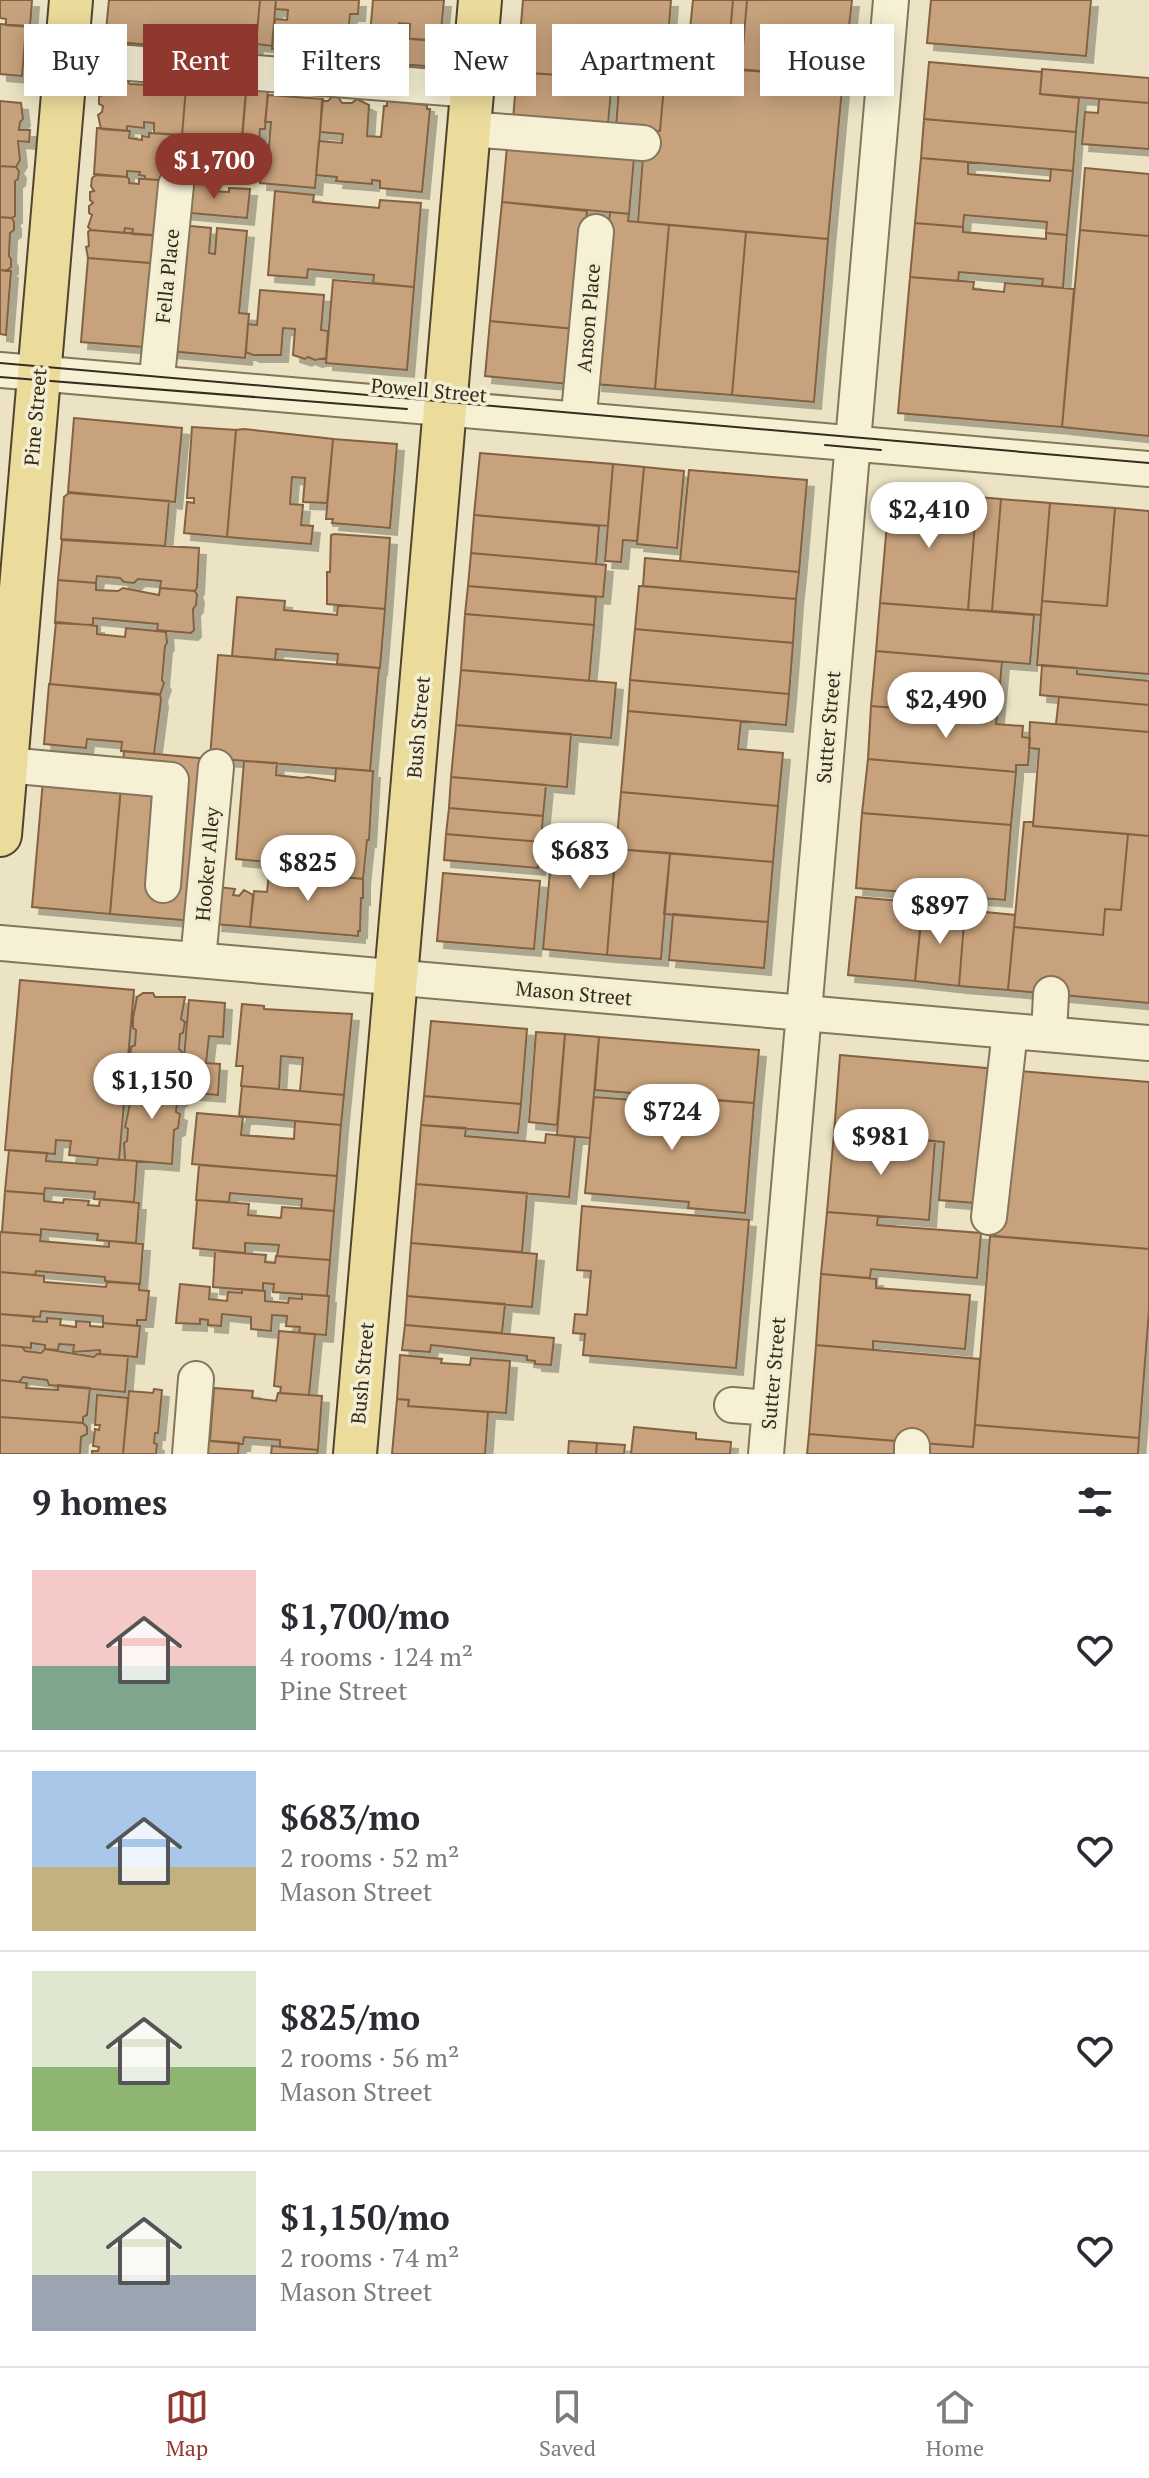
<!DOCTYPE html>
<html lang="en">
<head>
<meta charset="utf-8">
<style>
	body { margin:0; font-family:"PT Serif",serif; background:#f7f7f7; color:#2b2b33; height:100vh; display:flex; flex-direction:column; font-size:30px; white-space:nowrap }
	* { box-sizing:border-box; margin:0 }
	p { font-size:26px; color:#7c7c81 }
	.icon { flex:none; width:44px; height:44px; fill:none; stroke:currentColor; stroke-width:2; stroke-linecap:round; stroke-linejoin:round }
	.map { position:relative; height:1454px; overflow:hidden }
	.panel { display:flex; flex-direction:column; background:#fff; flex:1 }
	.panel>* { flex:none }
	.guide { position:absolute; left:24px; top:24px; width:1102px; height:72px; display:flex; gap:16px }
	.price { position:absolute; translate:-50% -68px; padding:0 18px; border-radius:28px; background:#fff; color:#222; font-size:26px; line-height:52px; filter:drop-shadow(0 2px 4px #0008) }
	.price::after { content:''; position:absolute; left:50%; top:48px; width:24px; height:18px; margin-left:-12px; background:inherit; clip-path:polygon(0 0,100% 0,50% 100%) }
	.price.active { background:#8f382e; color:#fff }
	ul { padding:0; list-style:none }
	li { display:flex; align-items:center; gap:24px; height:200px; padding:0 32px }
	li+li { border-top:2px solid #e1e1e2 }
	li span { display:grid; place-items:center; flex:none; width:224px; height:160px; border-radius:0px; color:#555 }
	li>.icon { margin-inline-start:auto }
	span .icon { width:96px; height:96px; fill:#fffc; stroke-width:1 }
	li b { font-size:34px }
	h2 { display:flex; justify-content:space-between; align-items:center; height:96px; padding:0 32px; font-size:34px }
	.pill { padding:0 28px; border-radius:0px; background:#fff; box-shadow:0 4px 20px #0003; font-size:28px; line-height:72px }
	.pill.active { background:#8f382e; color:#fff }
	.dock { display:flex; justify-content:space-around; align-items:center; height:112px; border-top:2px solid #e1e1e2; background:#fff; font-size:22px; color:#7c7c81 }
	.dock a { display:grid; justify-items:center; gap:4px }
	.dock .active { color:#8f382e }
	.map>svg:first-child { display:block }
</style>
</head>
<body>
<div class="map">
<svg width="1149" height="1454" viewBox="0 0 1149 1454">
	<defs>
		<filter id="shadow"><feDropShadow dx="7" dy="7" stdDeviation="0" flood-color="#0004"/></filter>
	</defs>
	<rect width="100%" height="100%" fill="#ebe3c3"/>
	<path fill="#c7a27b" stroke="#826242" stroke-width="2" filter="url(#shadow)" d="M0 0H32L30 27 6 25V19L0 18Z
		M109 0H260L255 54 105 41Z
		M260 0H276L272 46 256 44Z
		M276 0H359L358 14H350L349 25 357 26 354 56 272 49 275 19 287 20 288 10 275 9Z
		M373 0H444L440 41 409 39 410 24 399 23 398 38 370 35Z
		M523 0H671L666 63 613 59 612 79 584 77 588 26 575 25 571 76 517 72Z
		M693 0H733L727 68 682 65 685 28 690 29Z
		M733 0H747L741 70 727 68Z
		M747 0H852L843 78 741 70Z
		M931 0H1091L1086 56 927 43Z
		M0 24 26 26 22 76 0 74Z
		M362 35 440 41 438 67 361 61Z
		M621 60 666 63 660 131 616 128Z
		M929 62 1042 72 1040 94 1079 98 1076 132 924 119Z
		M666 63 843 78 828 239 638 222 645 130 660 131Z
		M1042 69 1149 78V103L1040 94Z
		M517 72 612 79 608 124 513 119Z
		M105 77H110L114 82 127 80 130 84 148 85 152 81 158 82 162 86 174 87 178 84H183L186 88 182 135 154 133V123L144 122V128L127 126V131L101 129 98 115 102 112 103 106 99 104V97L104 94 101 80Z
		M192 86 207 87 213 91 243 90 246 93 240 164 218 166 219 162 201 161V165L191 164V160L180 159 186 88 191 89Z
		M253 88 268 89 265 129H260L257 165 251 164V171L239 170 246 91H253Z
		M268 95 323 99 315 188 260 183 262 157H268L271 122H265Z
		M332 97H338L342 103H352L357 99 369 105 367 136 381 137 384 106H387V101L427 105V109H430L422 192 380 188V181L372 180V184L336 181 337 177 316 175 319 141 342 143 343 134 320 132 322 101H328Z
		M1099 99 1149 103V149L1082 144 1085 112 1098 113Z
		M0 101 21 103 23 119 20 122 19 130H30L29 142 18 141 20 160 16 167 0 166Z
		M924 119 1076 132 1073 171 921 158Z
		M97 128 130 131 129 138 142 140V136L149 137V133L177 135 173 181 145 179V176L139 175 140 172 127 171V177L94 174Z
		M508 135 635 147 629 214 502 202Z
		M921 158 968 162V174L1050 181 1051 169 1073 171 1067 235 1046 233 1047 222 964 215 963 227 915 223Z
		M0 166 16 167 19 171 18 179 15 181V216L12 218 0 217Z
		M1085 168 1149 174V236L1080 230Z
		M96 175 127 177 129 179V183L139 184V179H145L169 181 164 236 132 234 133 229 125 228 124 233 91 230 88 227 92 215 89 213V206L93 203 90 200V192L94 191 91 186 92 178Z
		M181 183 211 185 210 191 229 192V188L250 189 247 218 179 212Z
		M275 191 314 195 313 202 379 208 380 200 421 203 414 287 373 283 374 275 308 269 307 278 268 275Z
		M502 202 587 211 575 329 490 321Z
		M610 212 629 214 628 221 669 225 655 389 595 384Z
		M0 217 12 218 14 222V230L10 233 9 256 11 259V267L6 271 0 270Z
		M915 223 963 227V232L1046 239V233L1067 235 1063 288 1042 286 1043 279 959 272 958 281 910 277Z
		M180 225 211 228 209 253 215 254 217 228 247 231 239 313 249 314 245 358 169 351Z
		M669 225 746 232 732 395 655 389Z
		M90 230 164 236 161 264 88 258 86 247 89 246 88 232Z
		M1080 230 1149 236V436L1062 427Z
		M746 232 828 239 814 402 732 395Z
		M88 258 163 264 156 348 81 342Z
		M0 270 11 271 6 335 0 334Z
		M910 277 974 282 973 289 1004 292 1005 283 1074 289 1062 427 898 413Z
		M333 280 414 287 407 370 326 363Z
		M260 290 324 295 321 330 328 331 326 358 315 360 308 357 305 359 293 355 295 329 283 328 281 355H253L246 352 248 324 257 325Z
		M490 321 575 329 569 384 485 376Z
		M74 418 182 428 175 502 68 492Z
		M192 427 236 430 227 537 184 533 187 502 194 503V498H187Z
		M244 429 333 439 327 503 303 502 305 478 292 477 290 504 303 505 301 525 313 526 311 544 227 537 236 430Z
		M333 439 397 444 390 528 332 523 333 519H326Z
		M480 453 613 464 608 526 474 515Z
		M613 464 644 467 637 541 623 540 621 562 605 561Z
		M644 467 684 471 677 548 637 544Z
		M689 470 807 480 799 572 680 561Z
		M890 490 977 497 968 610 880 603Z
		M69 493 169 501 165 546 61 539 64 497Z
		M977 497 1001 499 992 611 968 610Z
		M1001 499 1050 503 1041 615 992 611Z
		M1050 503 1115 508 1107 606 1042 601Z
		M1115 508 1149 511V674L1037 665 1042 601 1107 606Z
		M474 515 599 526 596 564 471 553Z
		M334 534 390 538 385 609 327 604V572H330L331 535Z
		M62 540 199 548 197 587 195 591 160 588 161 581 138 579 134 583 124 582 120 578 97 576 96 583 58 580Z
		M471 553 606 565 603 597 468 586Z
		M645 558 799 572 796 599 643 586Z
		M58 580 96 583V590L118 591 123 588 159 595 160 588 195 591 197 595 196 605 193 609 194 630 191 633 157 630 158 624 93 618V625L55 623Z
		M468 586 596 597 594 625 465 614Z
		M639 586 796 599 793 643 635 629Z
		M237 597 285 601 284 610 337 615 338 605 385 609 380 668 337 664 338 654 276 649 275 660 232 656Z
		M880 603 1034 615 1030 664 876 651Z
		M465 614 594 625 589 681 461 670Z
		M56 622 97 626V634L125 637 126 628 166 632 167 643 165 646 162 680 164 683 160 695 50 684Z
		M635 629 793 643 789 694 630 680Z
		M876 651 1002 662 997 716 871 706Z
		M218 655 379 668 370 771 210 758Z
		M1042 665 1077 668V674L1149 681V705L1040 695Z
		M461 670 616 683 611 738 456 725Z
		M630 680 789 694 786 725 628 711Z
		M49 684 160 694 161 700 154 754 121 751 122 742 87 739 86 748 44 744Z
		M1059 697 1149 705V732L1056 724Z
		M871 706 997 716 996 724 1023 726 1022 737 1030 738 1028 765H1016V772L868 759Z
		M628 711 741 721 738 749 783 753 778 806 621 792Z
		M1030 722 1149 732V836L1033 826 1039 749 1029 748Z
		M456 725 571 734 567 787 451 777Z
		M124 751 209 759 194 921 110 914Z
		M868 759 1016 772 1011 825 862 813Z
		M244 761 277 763 276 775 302 778 308 777 335 781 336 768 373 771 369 840H367L363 879 332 876 333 867H328L329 855 311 856 269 850 268 862 236 859Z
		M451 777 546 785 543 816 449 808Z
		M43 780 121 787 110 914 32 907Z
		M621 792 778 806 773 862 616 849Z
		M449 808 543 816 541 842 446 834Z
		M862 813 1011 825 1005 900 856 888Z
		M1024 822H1033V826L1128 834 1121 910 1105 909 1103 935 1014 927Z
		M554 827 617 832 607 955 543 949Z
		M446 834 541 842 538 868 444 860Z
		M1128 834 1149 836V1003L1008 990 1014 927 1103 935 1105 909 1121 910Z
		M616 849 670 853 661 959 607 955Z
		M670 853 773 862 768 922 664 914Z
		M270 863 301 866 300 873 363 879V898H361L360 931H358V936L250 927 254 891 267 892Z
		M443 873 540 881 534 949 437 941Z
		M219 887 235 889 233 895 239 896 244 890 253 895 250 927 215 924Z
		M856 897 923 903 915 981 848 975Z
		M922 907 965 910 959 986 915 981Z
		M965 910 1015 915 1008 990 959 986Z
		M673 914 768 922 764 968 669 960Z
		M20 980 134 990 119 1160 69 1155 71 1141 56 1140 55 1154 5 1150Z
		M143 993H153L155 997H185L181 1019 185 1022 183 1033 180 1034 179 1049 182 1052 181 1062 177 1064 176 1080 132 1077 133 1061 130 1058 131 1047 135 1045 136 1030 133 1028V1018L137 997Z
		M189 1000 225 1003 223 1037 209 1036 206 1063 220 1064 218 1095 181 1092Z
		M242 1004 264 1006V1009L352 1014 344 1095 300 1091 303 1058 281 1056 279 1089 241 1086 243 1066H236Z
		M431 1021 527 1029 521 1104 424 1096Z
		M536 1032 565 1034 557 1125 529 1122Z
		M565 1034 599 1037 590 1138 557 1135Z
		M599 1037 759 1050 754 1103 595 1090Z
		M840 1055 997 1069 986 1204 939 1200 944 1142 834 1133Z
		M1008 1070 1149 1082V1249L995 1236Z
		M133 1079 178 1083 181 1087V1098L177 1101 176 1112 180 1114 178 1128 174 1130 172 1164 125 1160 124 1143 127 1141 128 1129 125 1127 131 1099 128 1097Z
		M242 1086 344 1095 341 1125 239 1116Z
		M424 1096 521 1104 518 1133 421 1125Z
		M594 1097 709 1106 710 1100 754 1103 745 1213 688 1208 689 1202 585 1193Z
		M197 1113 243 1117 241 1135 294 1139 295 1121 341 1125 337 1176 192 1164Z
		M421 1125 466 1128 465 1136 545 1143 546 1134 575 1137 569 1197 416 1184Z
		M834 1133 935 1141 929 1220 827 1212Z
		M9 1150 47 1153 46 1161 97 1165 98 1158 137 1161 134 1202 94 1199 95 1192 45 1188 44 1194 5 1191Z
		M199 1165 337 1176 334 1211 301 1208 302 1199 230 1193 229 1202 196 1200Z
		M416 1184 527 1193 522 1252 411 1243Z
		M5 1191 44 1194V1201L63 1203 64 1199 89 1201 88 1205 99 1206 100 1199 139 1203 136 1243 97 1240 98 1234 41 1229V1235L2 1232Z
		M197 1200 249 1204 248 1215 281 1218 282 1207 334 1211 330 1260 277 1256 279 1245 245 1243V1253L193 1248Z
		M582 1206 749 1220 736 1368 583 1355 585 1334 573 1333 575 1314 587 1315 591 1271 577 1270Z
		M827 1212 878 1216 877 1225 981 1233 977 1278 871 1269 870 1278 821 1274Z
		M0 1232 41 1235 40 1241 109 1247V1241L143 1244 140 1284 105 1281V1277L36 1271 35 1275 0 1272Z
		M990 1236 1149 1249V1311L1139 1438 975 1425Z
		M411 1243 537 1254 532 1307 407 1296Z
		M215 1251 266 1255 265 1262 275 1263 276 1256 330 1260 327 1296 273 1292 274 1284 263 1283V1291L213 1287Z
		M0 1272 44 1276V1282L106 1287 107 1282 139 1284V1290L149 1291 146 1320H137V1326L103 1323V1316L41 1311 40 1317 0 1314Z
		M821 1274 876 1279V1288L970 1295 965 1349 873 1341V1350L816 1345Z
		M180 1284 210 1287 209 1299 227 1301 228 1292 242 1293V1289L265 1291V1301L288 1303 289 1298 302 1299V1294L329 1296 326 1335 299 1333 300 1327 286 1326 287 1316 272 1315 271 1331 251 1329V1317L222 1314 221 1326 208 1325V1320L200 1319V1324L176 1323Z
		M407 1296 505 1304 502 1333 405 1325Z
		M0 1314 34 1317 33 1321 47 1322V1318L61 1319 60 1325 76 1327V1321L90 1322V1326L103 1327V1323L140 1326 137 1357 100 1354V1350L73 1352 74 1345 59 1344 58 1350 45 1349V1345L31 1343V1348L0 1345Z
		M405 1325 554 1338 551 1365 535 1364V1361L527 1360V1356L440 1346 431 1345 430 1352 402 1350Z
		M279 1331 315 1334 309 1395 280 1393 281 1387 274 1386Z
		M0 1345 22 1347 25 1351 41 1353 45 1349 94 1357 97 1354 128 1356 125 1392 49 1385 47 1380 23 1377 19 1382 0 1380Z
		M816 1345 980 1359 973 1447 809 1434Z
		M400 1355 442 1359 441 1363 470 1365 471 1358 510 1361 506 1413 408 1406 409 1400 397 1399Z
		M0 1380 27 1383 26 1388 58 1390V1385L90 1388 87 1415 83 1417V1423L0 1417Z
		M214 1388 253 1391 252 1398 276 1401 278 1393 322 1396 318 1450 280 1447V1440L244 1437 243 1444 210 1441Z
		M154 1389 162 1390 158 1433H155L154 1443 157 1444 156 1454H123L129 1391 153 1393Z
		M97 1395 128 1398 123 1454H92V1451H98L99 1447 93 1446 95 1429 99 1430 100 1425H95Z
		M397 1399 409 1400 408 1406 488 1412 485 1454H392Z
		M0 1417 83 1423 87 1427V1434L81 1437 80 1454H0Z
		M975 1425 1139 1438 1138 1454H920L921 1443 973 1447Z
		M634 1427 696 1433V1439L731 1442 730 1454H631Z
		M809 1434 895 1441 894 1454H807Z
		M199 1440 239 1443 238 1454H198Z
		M569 1441 597 1443 596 1454H568Z
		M597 1443 625 1445 624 1454H596Z
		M272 1446 318 1450 317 1454H271Z"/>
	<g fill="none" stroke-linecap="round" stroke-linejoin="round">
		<g stroke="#84755b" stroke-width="38">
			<path id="minor" d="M66 58 473 90
				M469 129 643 143
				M158 367 176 185
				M0 370 1149 469
				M580 403 596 232
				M6 765 171 780 163 885
				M0 943 1149 1043
				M198 960 216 767
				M1049 1034 1051 994
				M989 1217 1010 1031
				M732 1405 770 1408
				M190 1454 196 1379
				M766 1454 891 0
				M912 1454V1446"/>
		</g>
		<g stroke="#52432f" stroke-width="46">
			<path id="major" d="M0 835 71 0
				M355 1454 480 0"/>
		</g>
		<use href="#minor" stroke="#f6f0d5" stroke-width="34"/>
		<use href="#major" stroke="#ecdc9c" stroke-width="42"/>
		<path stroke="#352b1e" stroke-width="2" d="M0 363 1149 463
			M0 377 407 409
			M825 445 881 450"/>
	</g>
	<g text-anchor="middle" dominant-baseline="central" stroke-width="7" stroke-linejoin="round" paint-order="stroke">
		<g font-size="20" fill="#352b1e" stroke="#f3edd2">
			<text transform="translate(167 276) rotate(-84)">Fella Place</text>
			<text transform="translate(588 318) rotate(-85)">Anson Place</text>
			<text transform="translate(429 390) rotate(5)">Powell Street</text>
			<text transform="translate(35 417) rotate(-85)">Pine Street</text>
			<text transform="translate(418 727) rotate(-85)">Bush Street</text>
			<text transform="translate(828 727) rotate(-85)">Sutter Street</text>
			<text transform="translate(207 864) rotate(-85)">Hooker Alley</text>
			<text transform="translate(574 993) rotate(5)">Mason Street</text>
			<text transform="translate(362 1373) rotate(-85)">Bush Street</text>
			<text transform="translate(773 1373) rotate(-85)">Sutter Street</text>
		</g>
	</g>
</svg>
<b class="price active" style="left:214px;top:201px">$1,700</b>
<b class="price" style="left:929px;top:550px">$2,410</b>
<b class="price" style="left:946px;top:740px">$2,490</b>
<b class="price" style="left:580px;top:891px">$683</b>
<b class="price" style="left:308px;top:903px">$825</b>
<b class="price" style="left:940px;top:946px">$897</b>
<b class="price" style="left:152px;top:1121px">$1,150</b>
<b class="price" style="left:672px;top:1152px">$724</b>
<b class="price" style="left:881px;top:1177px">$981</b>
<div class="guide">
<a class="pill">Buy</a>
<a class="pill active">Rent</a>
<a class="pill">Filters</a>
<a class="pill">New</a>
<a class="pill">Apartment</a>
<a class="pill">House</a>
</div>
</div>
<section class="panel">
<h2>9 homes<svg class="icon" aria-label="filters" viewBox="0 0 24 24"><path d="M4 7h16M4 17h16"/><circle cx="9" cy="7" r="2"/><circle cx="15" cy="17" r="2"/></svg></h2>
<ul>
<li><span style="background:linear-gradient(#f6c9c9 60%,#7fa58c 0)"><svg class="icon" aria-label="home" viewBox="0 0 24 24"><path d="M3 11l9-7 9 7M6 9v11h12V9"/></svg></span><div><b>$1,700/mo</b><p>4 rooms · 124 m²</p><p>Pine Street</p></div><svg class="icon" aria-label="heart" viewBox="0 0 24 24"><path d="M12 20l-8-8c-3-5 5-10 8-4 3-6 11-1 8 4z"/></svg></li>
<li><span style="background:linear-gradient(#a9c7e8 60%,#c2b280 0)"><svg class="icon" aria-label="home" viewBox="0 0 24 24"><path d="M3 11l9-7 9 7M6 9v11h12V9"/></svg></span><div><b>$683/mo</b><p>2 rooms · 52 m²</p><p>Mason Street</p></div><svg class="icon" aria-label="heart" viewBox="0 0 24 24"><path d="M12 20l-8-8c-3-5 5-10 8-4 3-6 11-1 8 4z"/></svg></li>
<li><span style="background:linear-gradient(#dfe7d0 60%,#8fb573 0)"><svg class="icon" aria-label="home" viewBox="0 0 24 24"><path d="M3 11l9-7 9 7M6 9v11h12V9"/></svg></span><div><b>$825/mo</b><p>2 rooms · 56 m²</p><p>Mason Street</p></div><svg class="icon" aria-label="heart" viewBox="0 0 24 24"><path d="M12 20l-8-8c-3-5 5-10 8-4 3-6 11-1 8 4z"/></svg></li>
<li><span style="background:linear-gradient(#dfe7d0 65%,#9aa5b1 0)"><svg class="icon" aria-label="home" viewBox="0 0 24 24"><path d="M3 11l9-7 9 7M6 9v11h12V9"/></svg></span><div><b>$1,150/mo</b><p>2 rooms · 74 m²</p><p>Mason Street</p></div><svg class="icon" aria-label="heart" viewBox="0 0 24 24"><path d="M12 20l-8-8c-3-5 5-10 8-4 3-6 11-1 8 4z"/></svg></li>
</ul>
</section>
<nav class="dock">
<a class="active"><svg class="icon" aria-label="map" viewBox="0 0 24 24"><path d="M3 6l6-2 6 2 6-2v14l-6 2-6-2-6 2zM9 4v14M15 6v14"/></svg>Map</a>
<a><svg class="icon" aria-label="saved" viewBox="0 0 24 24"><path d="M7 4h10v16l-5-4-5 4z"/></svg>Saved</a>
<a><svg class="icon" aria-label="home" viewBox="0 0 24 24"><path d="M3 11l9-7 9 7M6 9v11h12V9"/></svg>Home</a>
</nav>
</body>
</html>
